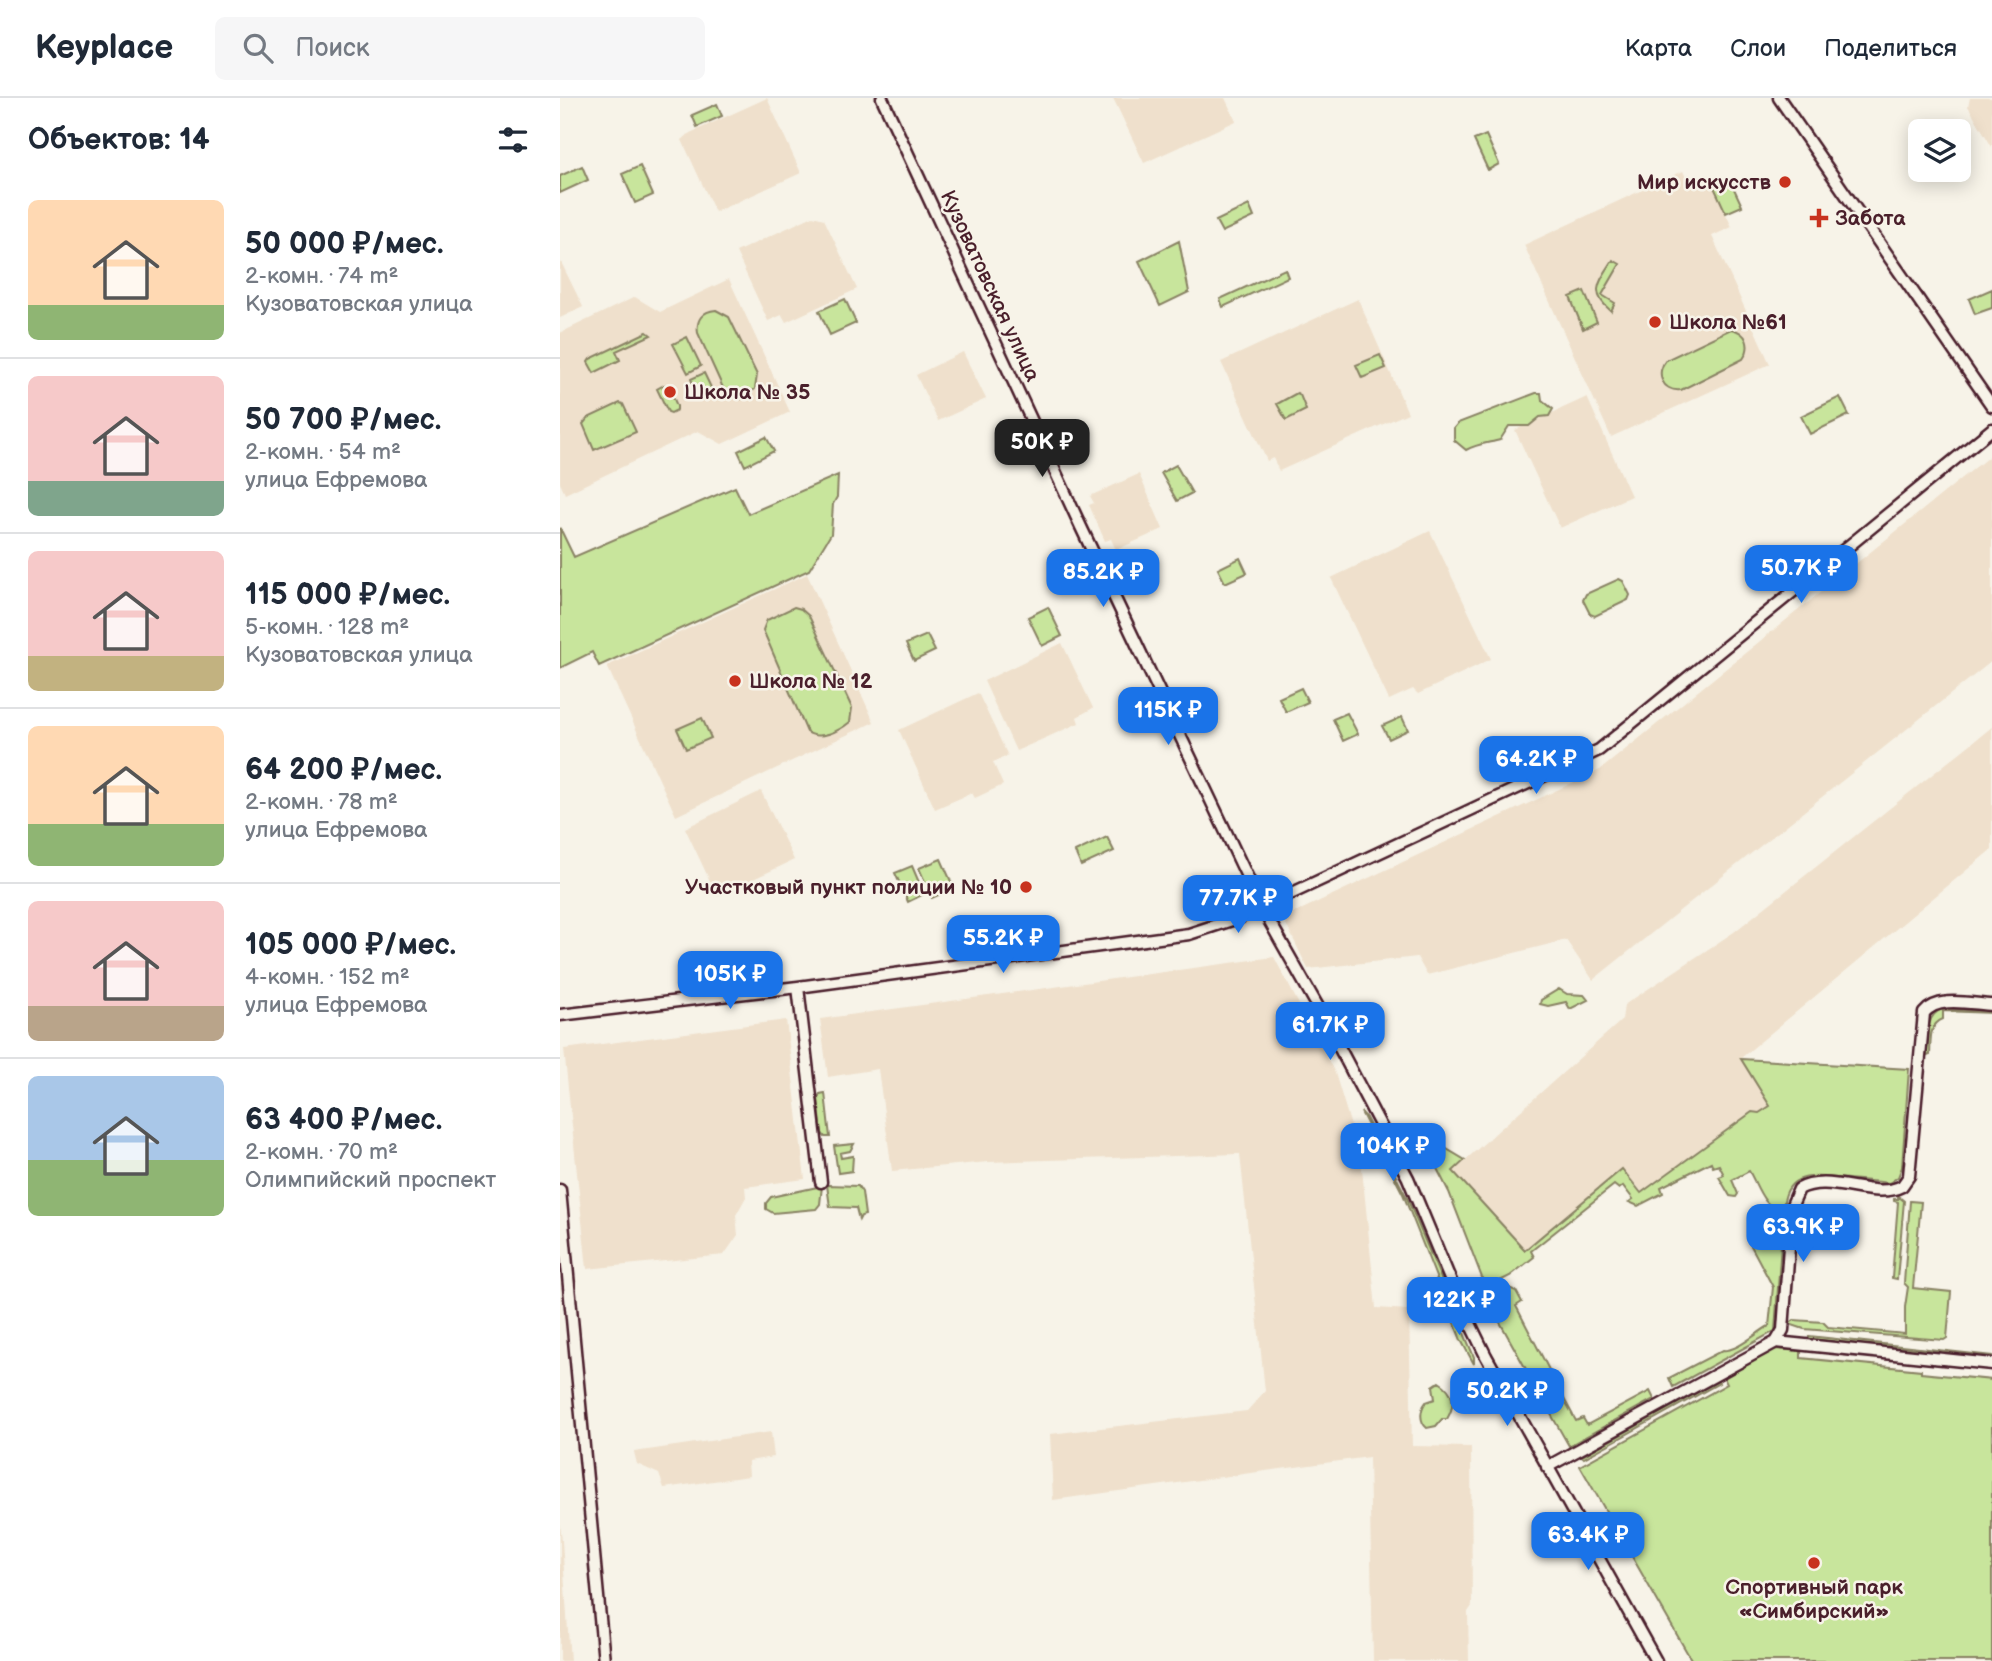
<!DOCTYPE html>
<html lang="ru">
<head>
<meta charset="utf-8">
<style>
	body { margin:0; font-family:"Balsamiq Sans",sans-serif; background:#f6f6f7; color:#1f2937; height:100vh; display:flex; flex-direction:column; font-size:26px; white-space:nowrap }
	* { box-sizing:border-box; margin:0 }
	p { font-size:23px; color:#747a83 }
	.icon { flex:none; width:38px; height:38px; fill:none; stroke:currentColor; stroke-width:2; stroke-linecap:round; stroke-linejoin:round }
	.map { position:relative; flex:1; overflow:hidden }
	.side { display:flex; flex-direction:column; background:#fff; width:560px }
	.side>* { flex:none }
	.fabs { position:absolute; left:1348px; top:21px; display:grid; gap:14px }
	.fabs a { display:grid; place-items:center; width:63px; height:63px; border-radius:10px; background:#fff; box-shadow:0 4px 18px #0003; font-size:35px }
	.price { position:absolute; translate:-50% -60px; padding:0 16px; border-radius:14px; background:#1a73e8; color:#fff; font-size:23px; line-height:46px; filter:drop-shadow(0 2px 4px #0008) }
	.price::after { content:''; position:absolute; left:50%; top:42px; width:21px; height:16px; margin-left:-10px; background:inherit; clip-path:polygon(0 0,100% 0,50% 100%) }
	.price.selected { background:#222; color:#fff }
	ul { padding:0; list-style:none }
	li { display:flex; align-items:center; gap:21px; height:175px; padding:0 28px }
	li+li { border-top:2px solid #e0e1e3 }
	li span { display:grid; place-items:center; flex:none; width:196px; height:140px; border-radius:10px; color:#555 }
	li>.icon { margin-inline-start:auto }
	span .icon { width:84px; height:84px; fill:#fffc; stroke-width:1 }
	li b { font-size:30px }
	h2 { display:flex; justify-content:space-between; align-items:center; height:84px; padding:0 28px; font-size:30px }
	header { display:flex; align-items:center; gap:42px; box-sizing:border-box; height:98px; padding:0 35px; background:#fff; border-bottom:2px solid #e0e1e3 }
	header strong { font-size:33px }
	nav { display:flex; gap:38px; margin-inline-start:auto; font-size:24px }
	.search { width:490px; height:63px; background:#f6f6f7; display:flex; align-items:center; gap:18px; box-sizing:border-box; padding:0 24px; border-radius:10px; color:#747a83; font-size:26px }
	main { display:flex; flex:1; min-height:0 }
	.map>svg:first-child { display:block }
</style>
</head>
<body>
<header>
<strong>Keyplace</strong>
<div class="search"><svg class="icon" aria-label="search" viewBox="0 0 24 24"><circle cx="10" cy="10" r="6"/><path d="M15 15l6 6"/></svg>Поиск</div>
<nav><a>Карта</a><a>Слои</a><a>Поделиться</a></nav>
</header>
<main>
<section class="side">
<h2>Объектов: 14<svg class="icon" aria-label="filters" viewBox="0 0 24 24"><path d="M4 7h16M4 17h16"/><circle cx="9" cy="7" r="2"/><circle cx="15" cy="17" r="2"/></svg></h2>
<ul>
<li><span style="background:linear-gradient(#ffd9b3 75%,#8fb573 0)"><svg class="icon" aria-label="home" viewBox="0 0 24 24"><path d="M3 11l9-7 9 7M6 9v11h12V9"/></svg></span><div><b>50 000 ₽/мес.</b><p>2-комн. · 74 m²</p><p>Кузоватовская улица</p></div></li>
<li><span style="background:linear-gradient(#f6c9c9 75%,#7fa58c 0)"><svg class="icon" aria-label="home" viewBox="0 0 24 24"><path d="M3 11l9-7 9 7M6 9v11h12V9"/></svg></span><div><b>50 700 ₽/мес.</b><p>2-комн. · 54 m²</p><p>улица Ефремова</p></div></li>
<li><span style="background:linear-gradient(#f6c9c9 75%,#c2b280 0)"><svg class="icon" aria-label="home" viewBox="0 0 24 24"><path d="M3 11l9-7 9 7M6 9v11h12V9"/></svg></span><div><b>115 000 ₽/мес.</b><p>5-комн. · 128 m²</p><p>Кузоватовская улица</p></div></li>
<li><span style="background:linear-gradient(#ffd9b3 70%,#8fb573 0)"><svg class="icon" aria-label="home" viewBox="0 0 24 24"><path d="M3 11l9-7 9 7M6 9v11h12V9"/></svg></span><div><b>64 200 ₽/мес.</b><p>2-комн. · 78 m²</p><p>улица Ефремова</p></div></li>
<li><span style="background:linear-gradient(#f6c9c9 75%,#b9a48a 0)"><svg class="icon" aria-label="home" viewBox="0 0 24 24"><path d="M3 11l9-7 9 7M6 9v11h12V9"/></svg></span><div><b>105 000 ₽/мес.</b><p>4-комн. · 152 m²</p><p>улица Ефремова</p></div></li>
<li><span style="background:linear-gradient(#a9c7e8 60%,#8fb573 0)"><svg class="icon" aria-label="home" viewBox="0 0 24 24"><path d="M3 11l9-7 9 7M6 9v11h12V9"/></svg></span><div><b>63 400 ₽/мес.</b><p>2-комн. · 70 m²</p><p>Олимпийский проспект</p></div></li>
</ul>
</section>
<div class="map">
<svg width="1432" height="1563" viewBox="0 0 1432 1563">
	<rect width="100%" height="100%" fill="#f7f3e8"/>
	<filter id="ink" filterUnits="userSpaceOnUse"><feTurbulence type="fractalNoise" baseFrequency=".0143" numOctaves="2"/><feDisplacementMap in="SourceGraphic" scale="14" xChannelSelector="R" yChannelSelector="G"/><feConvolveMatrix kernelMatrix="1 2 1 2 8 2 1 2 1" color-interpolation-filters="sRGB"/></filter>
	<g filter="url(#ink)">
		<path fill="#efe0cc" d="M207 0 241 75 155 114 122 42 130 35Z
			M553 0H665L676 23 584 65Z
			M1410 0H1432V49L1408 8Z
			M1123 73 1129 86 1148 77 1172 129 1152 138 1210 266 1051 339 964 147Z
			M253 118 264 121 297 191 226 224 222 217 208 223 176 154Z
			M0 162 23 209 0 220Z
			M169 181 230 314 162 346 138 333 5 396 0 385V235L75 199 100 214Z
			M798 201 848 315 719 373 713 360 707 363 661 264Z
			M403 254 426 301 378 323 356 277Z
			M1027 299 1071 398 1000 430 955 332Z
			M1432 356V563L1033 882 1006 842 867 877 857 859 748 871 723 820 1040 672Z
			M579 376 603 431 556 452 551 441 545 443 529 407 534 405 530 398Z
			M870 433 931 561 858 596 853 591 829 602 771 480Z
			M247 476 314 624 116 718 47 568Z
			M502 545 533 610 517 619 519 625 456 653 424 583Z
			M418 595 448 658 433 664 443 687 415 700 412 695 375 711 339 632Z
			M1432 629V751L1181 960 1210 1008 1199 1015 1192 1014 1082 1094 1062 1071 964 1152 893 1073 1062 922 1064 907 1174 834Z
			M201 693 234 762 157 798 125 730Z
			M714 859 775 975 801 1061 816 1210 849 1212 852 1348 911 1349 912 1508 908 1514 909 1563H813L809 1359 493 1402 490 1336 687 1313 705 1293 680 1056 428 1064 332 1073 318 971 268 979 260 921Z
			M226 922 245 1081 185 1089 186 1099 176 1117 178 1137 164 1157 27 1171 4 951Z
			M211 1334 214 1359 188 1363 189 1378 104 1390 99 1376 77 1366 74 1354Z
			M0 1426 2 1443 10 1563H0Z"/>
		<path fill="#c8e59c" stroke="#898264" stroke-width="2" d="M157 6 162 18 137 29 132 17Z
			M926 37 939 66 928 72 914 42Z
			M22 68 28 82 0 95V78Z
			M80 68 93 97 75 105 62 76Z
			M1170 82 1182 108 1166 115 1154 89Z
			M689 107 694 119 662 134 656 123Z
			M619 143 629 194 600 208 579 163Z
			M1053 162 1060 166 1042 197 1055 205 1051 213C1028 194 1040 183 1053 162Z
			M725 171 728 179 663 209 660 201Z
			M1432 191V210L1415 216 1409 201Z
			M1024 193 1037 224 1023 231 1010 199Z
			M285 201 296 225 270 237 259 213Z
			M156 212 169 219 197 277 195 291 182 301 173 299 164 292 138 235C136 222 142 213 156 212Z
			M1171 231C1187 234 1192 248 1183 261L1121 292C1102 294 1095 275 1106 262Z
			M87 234 91 237 56 253 60 262 34 275 28 264 30 261Z
			M127 239 141 268 128 275 113 246Z
			M820 257 826 270 802 280 796 267Z
			M144 275 154 296 140 302 131 281Z
			M104 287 109 289 117 308V312L111 315 108 314 97 291Z
			M737 295 740 297 746 312 726 322 717 306Z
			M976 295H981L982 302 993 311 989 318 980 319 969 328H949L940 342C929 345 917 346 906 352L894 342V330L898 325Z
			M1280 299 1289 317 1250 336 1241 318Z
			M60 305 63 306 76 334 34 352 23 326 28 320Z
			M206 339 214 353 185 368 178 353Z
			M616 367 632 395 617 403 601 375Z
			M278 377 277 399 273 406 271 436 249 472 39 568 32 554 0 570V430L14 459 175 389 188 416Z
			M680 460 687 475 665 485 658 471Z
			M1059 481 1063 483 1070 497 1068 502 1035 518 1030 516 1023 502 1026 496Z
			M234 509 241 511 249 518 292 610 290 624C279 633 260 643 247 634L203 532 207 522Z
			M488 509 502 538 482 548 468 519Z
			M367 537 375 553 354 563 346 546Z
			M741 590 748 604 726 614 719 600Z
			M787 615 798 636 783 643 773 621Z
			M842 619 848 632 829 641 822 628Z
			M142 620 151 640 126 651 117 631Z
			M547 739 554 753 521 768 515 754Z
			M381 761 394 790 372 800 359 770Z
			M352 768 364 796 348 804 335 775Z
			M999 891 1007 896 1024 897 1028 902 1010 911 1006 904 988 908 980 906 981 902Z
			M1383 911 1432 914V915L1383 913V921C1368 927 1371 943 1370 957L1367 958C1368 942 1364 916 1383 911Z
			M1181 961 1349 971 1342 1069 1338 1079 1329 1085C1312 1083 1295 1082 1279 1080 1250 1078 1224 1074 1223 1113 1203 1111 1198 1088 1189 1073L1172 1082 1178 1096 1176 1099 1170 1098 1159 1079 1164 1077 1159 1067 1153 1069 1151 1064 1101 1089 1103 1095 1078 1108 1069 1104 1073 1101 1063 1088 1059 1091 1054 1087 971 1153 974 1159 950 1178 926 1190 889 1094 864 1045 875 1044 905 1062 893 1073 965 1152 1062 1071 1081 1095 1192 1014 1199 1015 1210 1008Z
			M265 995 270 1039H265L262 1035 258 1000 260 996Z
			M801 1014 805 1018 848 1102 914 1259V1266L901 1242 843 1096Z
			M294 1046 290 1053 280 1055 281 1060 293 1058 292 1073 278 1075 274 1048Z
			M267 1087 298 1088 302 1094 305 1117 301 1118 299 1122 296 1110 270 1109Z
			M262 1088 260 1106 256 1111 213 1115 206 1111V1105L211 1099Z
			M1338 1098 1344 1103 1337 1181 1332 1180 1338 1104 1334 1103V1101H1338Z
			M1350 1103 1361 1104 1353 1190 1391 1194 1387 1240 1384 1242 1244 1231 1229 1226 1234 1222 1263 1224 1268 1229 1345 1236V1209L1348 1189 1344 1185Z
			M1208 1123 1215 1125 1222 1131 1215 1233 1113 1289 1109 1280 1163 1252C1176 1254 1196 1235 1209 1228L1213 1189 1189 1144 1196 1128Z
			M949 1190 956 1193 962 1204 956 1208 999 1291 982 1300 936 1217 929 1198Z
			M1249 1238 1432 1258V1261L1249 1241Z
			M1215 1251 1241 1253V1260L1361 1272V1275L1432 1282V1563H1132L1020 1368 1167 1286 1164 1280Z
			M1158 1283 1159 1285 1024 1360 1022 1358Z
			M879 1284C894 1293 896 1306 887 1321H882L876 1328 867 1330C859 1323 860 1312 866 1304L875 1301 873 1288Z
			M1090 1293 1094 1301 1009 1348 984 1304 1001 1295 1016 1323 1023 1320 1027 1327Z"/>
		<g fill="none" stroke-linecap="round" stroke-linejoin="round">
			<g stroke="#4a1f2b" stroke-width="15">
				<path id="minor" d="M322 0 521 429 702 810 758 909 848 1080 900 1205 926 1258 1096 1563
					M1219 0 1432 308
					M238 889 261 1084
					M0 917 238 889 629 836 681 819 1039 652 1432 331
					M0 1092 44 1563
					M1216 1244 1432 1266
					M987 1369 1216 1244 1223 1232 1232 1107 1239 1091C1269 1074 1313 1103 1342 1088L1349 1078 1364 915C1378 897 1411 906 1432 907"/>
			</g>
			<use href="#minor" stroke="#f7f3e8" stroke-width="10"/>
		</g>
	</g>
	<g fill="#c8321e" stroke="#f7f3e8" stroke-width="2.5">
		<circle cx="1225" cy="84" r="7"/>
		<path d="M1255.5 109.5h7v7h7v7h-7v7h-7v-7h-7v-7h7z"/>
		<circle cx="1095" cy="224" r="7"/>
		<circle cx="110" cy="294" r="7"/>
		<circle cx="175" cy="583" r="7"/>
		<circle cx="466" cy="789" r="7"/>
		<circle cx="1254" cy="1465" r="7"/>
	</g>
	<g text-anchor="middle" dominant-baseline="central" stroke-width="5" stroke-linejoin="round" paint-order="stroke">
		<g font-size="21" font-weight="bold" fill="#4a1f2b" stroke="#f7f3e8" text-anchor="start">
			<text x="1211" y="84" text-anchor="end">Мир искусств</text>
			<text x="1275" y="120">Забота</text>
			<text x="1109" y="224">Школа №61</text>
			<text x="124" y="294">Школа № 35</text>
			<text x="189" y="583">Школа № 12</text>
			<text x="452" y="789" text-anchor="end">Участковый пункт полиции № 10</text>
			<text x="1254" y="1489" text-anchor="middle">Спортивный парк<tspan x="1254" dy="24">«Симбирский»</tspan></text>
		</g>
		<g font-size="21" fill="#4a1f2b" stroke="#f7f3e8">
			<text transform="translate(430 188) rotate(65)">Кузоватовская улица</text>
		</g>
	</g>
</svg>
<div class="fabs">
<a><svg class="icon" aria-label="layers" viewBox="0 0 24 24"><path d="M12 4l9 5-9 5-9-5zM3 14l9 5 9-5"/></svg></a>
</div>
<b class="price selected" style="left:482px;top:381px">50K ₽</b>
<b class="price" style="left:1241px;top:507px">50.7K ₽</b>
<b class="price" style="left:543px;top:511px">85.2K ₽</b>
<b class="price" style="left:608px;top:649px">115K ₽</b>
<b class="price" style="left:976px;top:698px">64.2K ₽</b>
<b class="price" style="left:678px;top:837px">77.7K ₽</b>
<b class="price" style="left:443px;top:877px">55.2K ₽</b>
<b class="price" style="left:170px;top:913px">105K ₽</b>
<b class="price" style="left:770px;top:964px">61.7K ₽</b>
<b class="price" style="left:833px;top:1085px">104K ₽</b>
<b class="price" style="left:1243px;top:1166px">63.9K ₽</b>
<b class="price" style="left:899px;top:1239px">122K ₽</b>
<b class="price" style="left:947px;top:1330px">50.2K ₽</b>
<b class="price" style="left:1028px;top:1474px">63.4K ₽</b>
</div>
</main>
</body>
</html>
